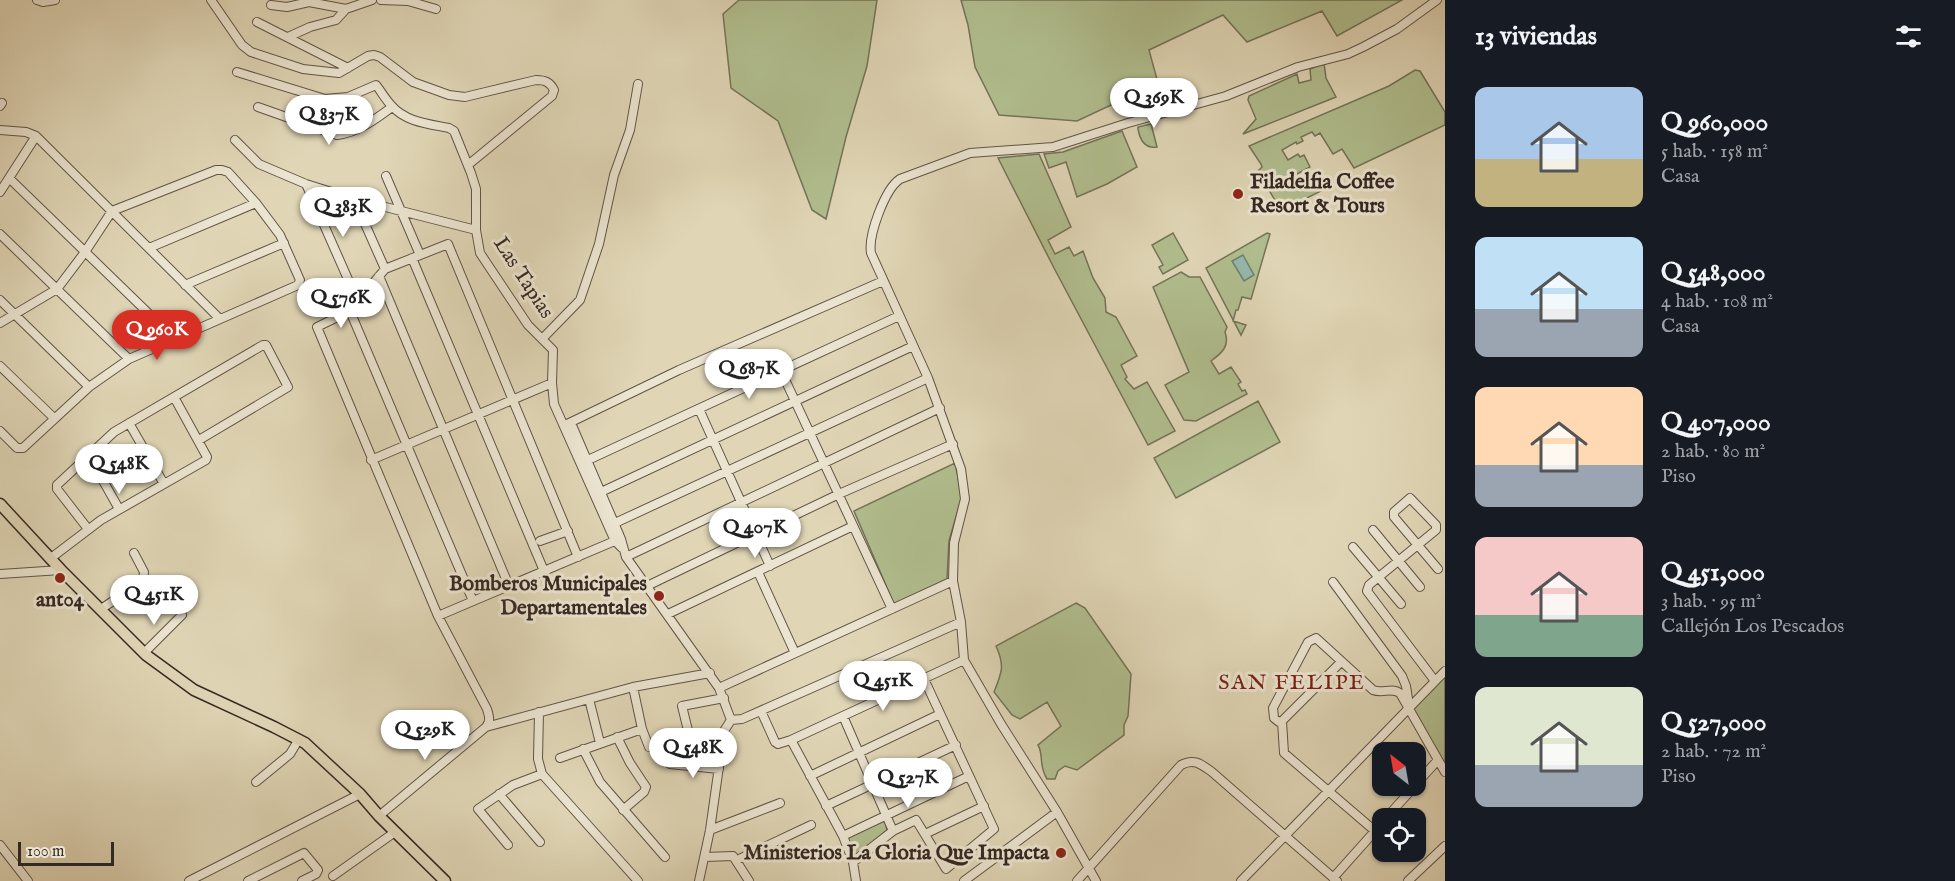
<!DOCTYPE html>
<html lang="es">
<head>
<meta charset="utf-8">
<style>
	body { margin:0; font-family:"IM FELL English",serif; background:#20242c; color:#f1f3f6; height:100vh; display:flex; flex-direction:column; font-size:22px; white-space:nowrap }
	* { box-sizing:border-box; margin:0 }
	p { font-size:20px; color:#9ea1a6 }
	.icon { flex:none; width:33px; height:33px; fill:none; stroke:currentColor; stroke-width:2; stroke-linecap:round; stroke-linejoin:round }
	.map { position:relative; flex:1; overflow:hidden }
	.drawer { display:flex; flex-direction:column; background:#171b24; width:510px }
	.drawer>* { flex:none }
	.needle { width:39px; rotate:329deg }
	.fabs { position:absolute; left:1372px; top:742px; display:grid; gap:12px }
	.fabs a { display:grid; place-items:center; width:54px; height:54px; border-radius:12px; background:#171b24; box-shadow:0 2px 4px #0004; font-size:30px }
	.scale { position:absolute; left:18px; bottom:15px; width:96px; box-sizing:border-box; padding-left:6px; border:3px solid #352923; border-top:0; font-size:16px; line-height:21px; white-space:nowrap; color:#352923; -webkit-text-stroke:4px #ebe4d0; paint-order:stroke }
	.price { position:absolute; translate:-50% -51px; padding:0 14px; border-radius:21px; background:#fff; color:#222; font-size:20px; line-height:39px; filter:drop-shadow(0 2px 3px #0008) }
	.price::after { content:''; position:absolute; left:50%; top:36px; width:18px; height:14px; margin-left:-9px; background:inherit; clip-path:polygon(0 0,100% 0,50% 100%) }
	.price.selected { background:#d93025; color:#fff }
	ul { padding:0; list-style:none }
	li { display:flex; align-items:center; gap:18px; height:150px; padding:0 30px }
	li span { display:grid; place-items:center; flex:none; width:168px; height:120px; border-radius:12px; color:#555 }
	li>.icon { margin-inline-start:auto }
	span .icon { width:72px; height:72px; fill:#fffc; stroke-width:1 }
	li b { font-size:26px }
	h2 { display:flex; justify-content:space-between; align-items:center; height:72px; padding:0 30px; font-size:26px }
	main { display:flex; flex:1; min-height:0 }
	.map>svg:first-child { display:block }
</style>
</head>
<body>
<main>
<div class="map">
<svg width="1445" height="881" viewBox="0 0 1445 881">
	<rect width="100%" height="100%" fill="#e0d6b6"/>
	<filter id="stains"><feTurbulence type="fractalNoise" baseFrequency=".00333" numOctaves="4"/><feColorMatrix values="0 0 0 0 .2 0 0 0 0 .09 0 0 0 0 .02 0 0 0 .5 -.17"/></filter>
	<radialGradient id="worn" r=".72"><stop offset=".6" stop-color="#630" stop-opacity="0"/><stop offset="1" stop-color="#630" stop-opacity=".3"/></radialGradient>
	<path fill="#b1be8f" stroke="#737459" stroke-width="1.5" d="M739 0H877L867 66 846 137 826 219 812 210 778 121 731 88 723 14Z
		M961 0H1402L1337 36 1322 11 1247 42 1223 15 1149 50 1158 83 1077 121 999 115 975 67 968 25Z
		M1324 63 1326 78 1336 97 1243 134 1256 119 1248 100 1249 96 1297 74 1299 83 1311 80 1310 69Z
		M1415 70 1420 71 1445 112V125L1354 168 1342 149 1333 154 1320 133 1315 136 1312 132 1301 137 1303 141 1297 144 1296 142 1282 150 1288 160 1298 154 1300 157 1304 155 1310 167 1295 175 1299 181C1311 177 1316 179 1321 191L1281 211 1258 171 1262 167 1261 164 1249 146 1389 86Z
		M1151 124 1157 147C1145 149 1140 140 1138 129V127Z
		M1122 131 1137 167 1107 184 1077 197 1066 162 1049 168 1044 154 1063 152Z
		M1039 154 1071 227 1048 240 1055 254 1069 247 1074 256 1083 251 1093 278 1105 298 1106 312 1116 317 1137 356 1121 365 1127 377 1125 379 1134 389 1147 382 1175 431 1148 445 1054 268 998 158Z
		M1173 233 1188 260 1163 274 1159 267 1163 265 1152 245Z
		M1267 233 1270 234 1251 299 1242 297 1238 310H1236L1233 321 1246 325 1241 335 1206 268Z
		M1181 272 1189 277H1200L1227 327 1225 332C1230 346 1222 353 1211 361L1219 374 1231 367 1241 382 1238 384 1242 391 1245 390 1247 394 1196 421 1184 420 1165 385 1189 372 1153 287Z
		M1258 401 1280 442 1176 498 1154 458Z
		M955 463 962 496 949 541 947 579 894 604 854 511Z
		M1076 603 1085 608 1131 674 1128 716 1124 725V735L1077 770 1065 766 1058 771 1055 779H1047C1038 764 1044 755 1038 745L1061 726 1047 702 1020 719 1012 715 994 692C1002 672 1005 666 996 646Z
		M1445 672V768L1410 707Z
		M884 817 887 830 854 858 846 836Z"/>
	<path fill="#94b9ab" stroke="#6e7f75" stroke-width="1.5" d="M1243 255 1254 275 1244 281 1232 261Z"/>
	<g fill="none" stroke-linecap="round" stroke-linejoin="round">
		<g stroke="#605448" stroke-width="10">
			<path id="minor" d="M37 0 43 2 55 0
				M211 0 242 45 251 52 303 69 339 73 368 56 374 55 380 57 413 82 449 95 465 97 536 80C545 80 550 82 554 90L552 96 468 165
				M381 0 408 1 436 9
				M271 5 287 7 309 2 346 9 372 0
				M257 22 348 68
				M288 37 310 27 336 20 346 9
				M237 72 325 99 348 97 376 85C381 91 385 99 391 105 405 122 429 124 449 128L454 131 471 173 476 189V230L480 253 528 325 553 350 552 383 554 404 615 541 622 548
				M0 106 2 103
				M258 107 337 135C357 133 376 119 392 107
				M0 130 26 132 36 136 220 319
				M235 140 259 164 306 184 354 199 476 230
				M386 176 420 255
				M9 178 175 339
				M306 184 358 302
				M0 192 36 136
				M354 199 385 269
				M0 234 129 359
				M149 248 256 203
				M412 258 544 571
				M379 276 509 586
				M185 285 284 243
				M0 300 89 387
				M350 311 473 601
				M0 323 57 289 85 252 112 211 216 170H222L228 172 256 203 280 235 300 280 298 285 129 359 89 387 23 448H17L0 431
				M543 338 580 300 599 244 614 175 630 130 638 84
				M0 366 54 418
				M781 371 892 609
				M699 409 770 566
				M129 423 164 484
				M571 423 621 539 626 557 719 688 731 720 724 731 710 830 699 881
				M567 424 679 370 883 281
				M88 454 119 509
				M371 460 552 383
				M588 460 899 316
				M601 492 913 346
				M615 523 928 378
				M88 529 57 489V485L114 432 263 345H266L288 387 199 440
				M1373 530 1420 587
				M540 541 568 531
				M1353 547 1401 604
				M626 557 940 408
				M51 558 101 520 206 460 207 457 174 397
				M758 572 795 653
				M0 574 61 570
				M1333 582 1402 676 1406 686 1409 705
				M647 586 839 494 953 444
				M101 609 143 581 144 572 134 553
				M668 614 853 526
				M438 616 617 540
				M144 653 182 615 172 599
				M1341 662 1282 721 1284 753 1375 831
				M1435 681 1367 591 1369 585 1436 530V525L1410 498 1394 512V517L1438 569
				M633 687 642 729 649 747
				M719 688 953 581
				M589 699 600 743
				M761 711 775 742 778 744 791 740 964 660
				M539 712 538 759 542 774 638 881
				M843 716 893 831
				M731 720 742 719 961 622
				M1282 721 1279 722 1274 718 1273 708 1308 642 1316 638 1373 690C1383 694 1391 687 1400 693L1445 772
				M486 727C491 721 489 716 487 709L438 616 317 327 350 311 385 269 448 244 578 557
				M617 737 630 763 646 787 644 792 623 810
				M791 740 843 836 853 862 856 881
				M583 749 600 782 665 857
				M560 758 642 729
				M670 764 719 769
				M692 766 693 751 682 706 724 698
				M810 776 940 714
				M256 782 290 754 299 739
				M1416 784 1437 761
				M499 794 540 842
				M826 806 956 745
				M379 816 486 727 633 687 710 673
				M1385 819 1415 786
				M710 830 780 803
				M925 834 984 806
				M843 836 969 776
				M0 845 28 881
				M508 845 478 809 513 785 542 774
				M705 857 733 856 749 881
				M737 860 811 825
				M853 862 893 831 916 820 946 869 994 829 924 679
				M333 876 395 832
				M1333 878 1383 822
				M189 881 360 794
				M248 881 304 853 318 870 316 874 302 881
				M964 881 1057 812
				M1077 881 1181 765C1194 758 1201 764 1212 772L1337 881
				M1096 881 1057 812 1001 724 964 660 961 622 953 581 954 543 965 499 961 469 928 378 871 253C868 235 885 189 900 179L970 153 1053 147 1128 123 1226 96 1298 67 1348 54 1363 47 1397 29 1437 0
				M1241 881 1445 671
				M1408 881 1445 846"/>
		</g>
		<g stroke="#352923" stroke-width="13">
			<path id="major" d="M0 504 61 570 146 655 194 690 274 727 305 743 360 794 379 816 445 881"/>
		</g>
		<use href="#minor" stroke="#ebe4d0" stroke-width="8"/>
		<use href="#major" stroke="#e0d6b6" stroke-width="10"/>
	</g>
	<g fill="#8f2418" stroke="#ebe4d0" stroke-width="2">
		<circle cx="1238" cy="194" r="6"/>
		<circle cx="60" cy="578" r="6"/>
		<circle cx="659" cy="596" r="6"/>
		<circle cx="1061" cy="853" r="6"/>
	</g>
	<g text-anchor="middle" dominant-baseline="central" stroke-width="6" stroke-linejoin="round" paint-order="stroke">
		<g font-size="21" font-weight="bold" fill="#352923" stroke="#ebe4d0" text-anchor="end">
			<text x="1250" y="182" text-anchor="start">Filadelfia Coffee<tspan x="1250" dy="24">Resort &amp; Tours</tspan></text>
			<text x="647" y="584">Bomberos Municipales<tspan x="647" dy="24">Departamentales</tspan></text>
			<text x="60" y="600" text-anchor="middle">ant04</text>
			<text x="1049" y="853">Ministerios La Gloria Que Impacta</text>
		</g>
		<g font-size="21" fill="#352923" stroke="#ebe4d0">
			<text transform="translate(523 278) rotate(57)">Las Tapias</text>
		</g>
		<g font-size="22" letter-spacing="1.5" fill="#7a1f14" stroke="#ebe4d0">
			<text x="1292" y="683">SAN FELIPE</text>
		</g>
	</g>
	<rect width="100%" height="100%" filter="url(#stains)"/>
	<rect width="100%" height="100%" fill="url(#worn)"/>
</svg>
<div class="fabs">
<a><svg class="needle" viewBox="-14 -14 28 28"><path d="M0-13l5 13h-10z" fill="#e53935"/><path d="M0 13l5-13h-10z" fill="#9ea1a6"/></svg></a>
<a><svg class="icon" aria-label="locate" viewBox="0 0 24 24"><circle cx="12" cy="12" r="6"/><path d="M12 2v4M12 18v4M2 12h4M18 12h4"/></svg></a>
</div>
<div class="scale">100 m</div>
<b class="price" style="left:1154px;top:129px">Q 369K</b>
<b class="price" style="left:329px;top:146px">Q 837K</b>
<b class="price" style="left:343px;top:238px">Q 383K</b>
<b class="price" style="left:341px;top:329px">Q 576K</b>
<b class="price selected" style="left:157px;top:361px">Q 960K</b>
<b class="price" style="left:749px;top:400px">Q 687K</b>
<b class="price" style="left:119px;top:495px">Q 548K</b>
<b class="price" style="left:755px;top:559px">Q 407K</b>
<b class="price" style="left:154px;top:626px">Q 451K</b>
<b class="price" style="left:883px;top:712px">Q 451K</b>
<b class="price" style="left:425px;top:761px">Q 529K</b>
<b class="price" style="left:693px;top:779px">Q 548K</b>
<b class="price" style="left:908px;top:809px">Q 527K</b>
</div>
<section class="drawer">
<h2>13 viviendas<svg class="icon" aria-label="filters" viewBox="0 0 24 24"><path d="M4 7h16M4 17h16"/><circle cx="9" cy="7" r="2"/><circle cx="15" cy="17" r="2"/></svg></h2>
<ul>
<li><span style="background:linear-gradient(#a9c7e8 60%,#c2b280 0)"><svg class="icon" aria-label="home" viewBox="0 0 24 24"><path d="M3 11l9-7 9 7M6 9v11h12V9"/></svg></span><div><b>Q 960,000</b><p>5 hab. · 158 m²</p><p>Casa</p></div></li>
<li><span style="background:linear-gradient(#bfe0f5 60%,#9aa5b1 0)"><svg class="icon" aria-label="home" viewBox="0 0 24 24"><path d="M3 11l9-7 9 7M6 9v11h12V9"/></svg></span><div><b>Q 548,000</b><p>4 hab. · 108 m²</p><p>Casa</p></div></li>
<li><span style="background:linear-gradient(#ffd9b3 65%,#9aa5b1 0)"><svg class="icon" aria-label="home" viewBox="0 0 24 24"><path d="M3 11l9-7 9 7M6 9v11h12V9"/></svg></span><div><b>Q 407,000</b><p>2 hab. · 80 m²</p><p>Piso</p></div></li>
<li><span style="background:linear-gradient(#f6c9c9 65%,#7fa58c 0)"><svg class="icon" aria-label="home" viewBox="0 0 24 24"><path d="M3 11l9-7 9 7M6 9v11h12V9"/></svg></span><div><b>Q 451,000</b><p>3 hab. · 95 m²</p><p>Callejón Los Pescados</p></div></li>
<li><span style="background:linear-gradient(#dfe7d0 65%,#9aa5b1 0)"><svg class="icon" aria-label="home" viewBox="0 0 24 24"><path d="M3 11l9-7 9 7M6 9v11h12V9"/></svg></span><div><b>Q 527,000</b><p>2 hab. · 72 m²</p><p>Piso</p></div></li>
</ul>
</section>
</main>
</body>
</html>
